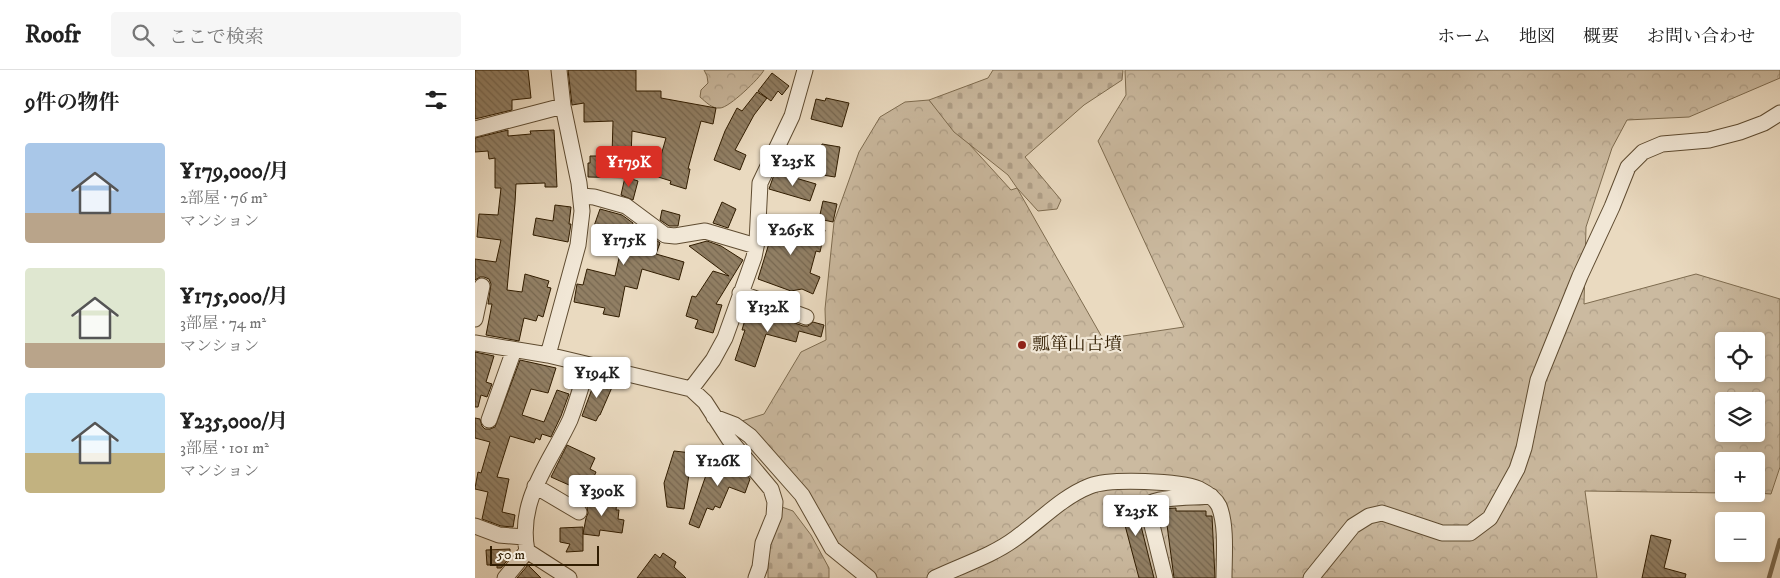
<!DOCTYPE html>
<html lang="ja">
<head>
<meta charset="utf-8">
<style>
	body { margin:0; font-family:"IM FELL DW Pica","Noto Serif JP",serif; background:#f6f6f6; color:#222; height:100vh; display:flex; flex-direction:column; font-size:19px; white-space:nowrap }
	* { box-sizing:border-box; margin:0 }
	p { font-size:16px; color:#767676 }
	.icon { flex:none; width:28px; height:28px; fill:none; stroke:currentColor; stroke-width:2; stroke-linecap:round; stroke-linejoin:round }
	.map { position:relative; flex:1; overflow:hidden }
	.sheet { display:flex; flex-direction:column; background:#fff; width:475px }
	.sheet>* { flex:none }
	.buttons { position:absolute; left:1240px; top:262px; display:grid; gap:10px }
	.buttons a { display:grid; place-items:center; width:50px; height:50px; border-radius:5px; background:#fff; box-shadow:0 2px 8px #0003; font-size:25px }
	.scale { position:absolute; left:15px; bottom:12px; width:109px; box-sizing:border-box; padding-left:5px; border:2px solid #311d01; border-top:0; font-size:14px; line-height:18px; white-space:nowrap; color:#311d01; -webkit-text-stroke:4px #f1e7d6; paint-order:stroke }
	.price { position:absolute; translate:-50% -42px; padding:0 11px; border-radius:5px; background:#fff; color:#222; font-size:16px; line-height:32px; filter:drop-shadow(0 1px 2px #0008) }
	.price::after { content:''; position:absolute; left:50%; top:30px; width:15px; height:11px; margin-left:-8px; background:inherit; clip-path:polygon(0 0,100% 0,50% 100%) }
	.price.current { background:#d93025; color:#fff }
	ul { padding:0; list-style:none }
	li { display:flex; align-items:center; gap:15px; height:125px; padding:0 25px }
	li span { display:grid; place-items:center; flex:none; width:140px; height:100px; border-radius:5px; color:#555 }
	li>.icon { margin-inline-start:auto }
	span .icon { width:60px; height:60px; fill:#fffc; stroke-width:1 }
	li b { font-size:21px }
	h2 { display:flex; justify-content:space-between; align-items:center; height:60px; padding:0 25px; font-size:21px }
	header { display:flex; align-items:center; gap:30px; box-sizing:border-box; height:70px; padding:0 25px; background:#fff; border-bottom:1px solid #e0e0e0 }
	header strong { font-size:24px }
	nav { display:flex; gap:28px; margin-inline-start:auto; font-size:18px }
	.search { width:350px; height:45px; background:#f6f6f6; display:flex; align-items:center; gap:12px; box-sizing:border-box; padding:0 18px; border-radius:5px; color:#767676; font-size:19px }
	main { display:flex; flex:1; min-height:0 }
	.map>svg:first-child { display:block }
</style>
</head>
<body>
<header>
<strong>Roofr</strong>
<div class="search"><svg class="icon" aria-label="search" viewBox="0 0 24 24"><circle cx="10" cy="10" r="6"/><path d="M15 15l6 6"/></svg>ここで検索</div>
<nav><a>ホーム</a><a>地図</a><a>概要</a><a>お問い合わせ</a></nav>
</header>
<main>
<section class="sheet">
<h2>9件の物件<svg class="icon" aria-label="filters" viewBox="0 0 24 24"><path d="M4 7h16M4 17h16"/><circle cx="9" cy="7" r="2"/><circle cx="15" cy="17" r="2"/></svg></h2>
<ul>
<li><span style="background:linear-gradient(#a9c7e8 70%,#b9a48a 0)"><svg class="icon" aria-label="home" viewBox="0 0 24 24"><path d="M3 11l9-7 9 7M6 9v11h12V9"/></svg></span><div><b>¥179,000/月</b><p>2部屋 · 76 m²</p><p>マンション</p></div></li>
<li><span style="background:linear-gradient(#dfe7d0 75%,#b9a48a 0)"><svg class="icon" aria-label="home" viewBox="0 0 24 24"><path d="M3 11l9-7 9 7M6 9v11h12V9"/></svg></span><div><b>¥175,000/月</b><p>3部屋 · 74 m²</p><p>マンション</p></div></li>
<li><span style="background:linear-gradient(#bfe0f5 60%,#c2b280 0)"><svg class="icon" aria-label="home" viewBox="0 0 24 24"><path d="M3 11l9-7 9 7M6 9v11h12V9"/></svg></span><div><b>¥235,000/月</b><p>3部屋 · 101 m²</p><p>マンション</p></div></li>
</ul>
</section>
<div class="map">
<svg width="1305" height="508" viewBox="0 0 1305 508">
	<defs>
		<pattern id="forest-crowns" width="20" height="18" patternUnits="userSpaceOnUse" patternTransform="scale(1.25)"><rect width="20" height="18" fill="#cbbaa0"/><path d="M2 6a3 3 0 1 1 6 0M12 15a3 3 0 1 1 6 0" fill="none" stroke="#af9f88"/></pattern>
		<pattern id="cemetery-stones" width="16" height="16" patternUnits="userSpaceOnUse" patternTransform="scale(1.25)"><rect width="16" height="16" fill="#cbbaa0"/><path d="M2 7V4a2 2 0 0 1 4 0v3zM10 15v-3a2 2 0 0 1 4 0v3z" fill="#af9f88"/></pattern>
		<pattern id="building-back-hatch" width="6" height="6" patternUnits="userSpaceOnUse" patternTransform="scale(1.25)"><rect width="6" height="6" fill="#917f64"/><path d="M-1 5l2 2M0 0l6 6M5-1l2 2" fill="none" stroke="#776750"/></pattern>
	</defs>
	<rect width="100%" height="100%" fill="#eadac0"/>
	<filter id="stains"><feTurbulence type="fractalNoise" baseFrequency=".004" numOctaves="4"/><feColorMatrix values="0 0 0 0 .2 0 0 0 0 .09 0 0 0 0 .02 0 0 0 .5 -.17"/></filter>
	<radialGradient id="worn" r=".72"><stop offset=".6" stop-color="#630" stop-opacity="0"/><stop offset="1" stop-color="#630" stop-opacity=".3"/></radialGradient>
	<path fill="url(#forest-crowns)" stroke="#7e6c50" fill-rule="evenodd" d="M229 0H289C285 8 254 38 245 38 237 39 231 32 225 27L226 20 233 13 232 6Z
		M650 0H1305V8L1214 47 1152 50 1137 78 1111 157 1109 234 1221 204 1305 229V397L1296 424 1281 423V391H1249V423L1110 421 1122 508H390L267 351 289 344 326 282 351 270 350 239 359 152 384 82 405 47 430 32 454 30 536 120 542 118 628 269 709 257 623 71 651 25ZM1249 271H1281V304H1249ZM1249 331H1281V364H1249Z"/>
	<path fill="url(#cemetery-stones)" stroke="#7e6c50" d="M518 0H648L647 10 609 35 550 87 586 130 582 139 563 141 542 118 533 105 479 62 454 30 513 8Z
		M304 436 318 441 336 465 354 498V508H293V485Z"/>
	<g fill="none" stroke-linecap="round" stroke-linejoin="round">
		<path stroke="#7a684d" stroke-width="4.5" d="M1294 508 1305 470"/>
	</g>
	<path fill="url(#building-back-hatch)" stroke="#311d01" d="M0 0H53L56 28 37 30V40L0 49Z
		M93 0H161V21H186V28L241 38 238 54 226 51 213 99H215L211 119 195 114 196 111 180 106 191 68 157 61 156 87H159V108L113 107V93H115V86H137L138 51 109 52V33L97 35Z
		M297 3 314 16 307 25 303 21 296 31 283 21Z
		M282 22 292 28 279 45 260 80 271 85 265 100 239 90 250 61 262 38 267 41Z
		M351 28 374 33 367 57 336 49 341 29 350 31Z
		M33 60V66L56 64 55 61 79 60 81 96 82 117H70V113L41 114 40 133 32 220 47 222 50 204 74 211 72 217 76 218 68 247 63 245 61 251 49 248 44 271 11 265 17 234H13L16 214 14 209 9 207H5L0 210V189L21 192 26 170 2 167 4 144 23 145 26 118H20V88L14 89 13 81 0 82V68Z
		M347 74 365 77 360 107 341 104Z
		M300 102 341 114 335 131 294 119Z
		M150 107 163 111 158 130 146 125Z
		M348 131 362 134 358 152 344 149Z
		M247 132 261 139 253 158 238 153Z
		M80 135 96 137 94 154H96L93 172 58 165 61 148 78 151Z
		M125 139 147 145 158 153 156 160 176 166 185 173 181 184 209 192 204 210 167 199 162 219 150 216 144 247 128 244 130 238 99 232 102 214 108 215 112 199 140 206 149 166 119 156Z
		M187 140 205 145 203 156H194L185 150Z
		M293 148 350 160 345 182 341 181 335 203 345 207 338 224 327 219 316 221 283 209 295 170 292 169Z
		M232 171 246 176 268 190 241 234 247 235 238 263 220 258 223 250 211 246 217 226 221 227 238 201 254 206 214 176Z
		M274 236 328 256H333L338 252 349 255 346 267 324 261 321 272 291 264 280 297 260 290 270 260H267Z
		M0 282 19 286 11 312 17 314 12 327 6 325 3 337H0Z
		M45 290 81 298 73 323 56 319 47 345 69 352 82 320 94 324 86 346 76 367 67 364 65 370 61 368 59 373 35 366 22 407 34 409 27 442 40 445 38 457 26 456 7 449 13 422 0 419V418L3 402 6 403 15 372 0 368V348L5 349 7 356 10 359H15L20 357Z
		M121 308 138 315 125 345H124L121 351 107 346Z
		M92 375 120 388 115 399 121 402 112 423 76 407Z
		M199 381 217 383 209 439 192 437 189 413Z
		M238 385 262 393 261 399 270 402 275 409 270 423 254 417 245 438 240 436 238 440 232 438 224 458 214 454Z
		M114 426 142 430 141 440H144L143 449 149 450 147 463 125 460 124 466 108 464 111 448 113 443 112 438Z
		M661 427 663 439 662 440 679 508H664L647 444 643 445 640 433Z
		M701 438V441H731V446H737L740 508H699L692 455H687L686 439Z
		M108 457V481L91 482 95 474 85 472V458Z
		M1176 465 1196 470 1189 498 1211 504 1210 508H1167Z
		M35 479V487L26 498H22V495H12L11 480Z
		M188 483 201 492 199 497 211 508H162L180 484 185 488Z
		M53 495 66 508H42Z"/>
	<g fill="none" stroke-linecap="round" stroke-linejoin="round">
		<g stroke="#5f4c31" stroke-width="17">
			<path id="minor" d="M0 59 88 36
				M106 126 119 127 151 136 190 165 200 166 230 161 281 176
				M265 223 331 247
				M0 249 7 216
				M0 273 73 285 216 319 230 332 254 369 296 419 300 432 299 446 288 473 285 497 281 508
				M73 285 103 175 107 141 104 113 88 36 84 0
				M216 319 238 290 250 268 273 204 279 187 282 172 285 113 317 46 330 0
				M239 347 260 355 275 366 327 425 357 478 394 508
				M14 350 39 280
				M60 416 104 442
				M0 456 24 465 49 467
				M52 481 94 508
				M30 508 52 481C42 430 75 393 95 350 102 332 107 313 113 295
				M460 508C487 495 517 486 541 468 566 450 587 427 615 416 635 408 705 411 724 419 732 423 740 428 744 436 752 456 749 487 749 508
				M690 508 672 435C683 426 720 428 736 426
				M836 508 878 456 894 446 907 443 967 463H995L1015 448 1042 399 1049 378 1063 310 1105 206 1137 137 1153 97 1168 82 1187 74 1234 70 1265 62 1289 53 1305 43"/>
		</g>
		<use href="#minor" stroke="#f1e7d6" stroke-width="15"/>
	</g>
	<circle fill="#8f2418" stroke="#f1e7d6" stroke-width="2" cx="547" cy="275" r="5"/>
	<g text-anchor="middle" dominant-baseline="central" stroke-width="4.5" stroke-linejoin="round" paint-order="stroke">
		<g font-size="18" fill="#311d01" stroke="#f1e7d6" text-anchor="start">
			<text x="557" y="275">瓢箪山古墳</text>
		</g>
	</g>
	<rect width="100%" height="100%" filter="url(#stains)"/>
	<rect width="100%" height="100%" fill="url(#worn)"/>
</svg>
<div class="buttons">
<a><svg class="icon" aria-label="locate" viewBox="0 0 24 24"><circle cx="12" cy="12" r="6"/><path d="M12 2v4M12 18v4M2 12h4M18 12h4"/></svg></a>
<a><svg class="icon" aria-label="layers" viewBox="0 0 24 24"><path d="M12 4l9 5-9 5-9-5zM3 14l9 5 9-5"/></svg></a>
<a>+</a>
<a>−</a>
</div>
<div class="scale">50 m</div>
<b class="price" style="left:318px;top:117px">¥235K</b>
<b class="price current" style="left:154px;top:118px">¥179K</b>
<b class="price" style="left:316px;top:186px">¥265K</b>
<b class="price" style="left:149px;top:196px">¥175K</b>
<b class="price" style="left:293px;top:263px">¥132K</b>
<b class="price" style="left:122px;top:329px">¥194K</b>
<b class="price" style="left:243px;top:417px">¥126K</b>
<b class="price" style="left:127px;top:447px">¥390K</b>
<b class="price" style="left:661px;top:467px">¥235K</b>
</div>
</main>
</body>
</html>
